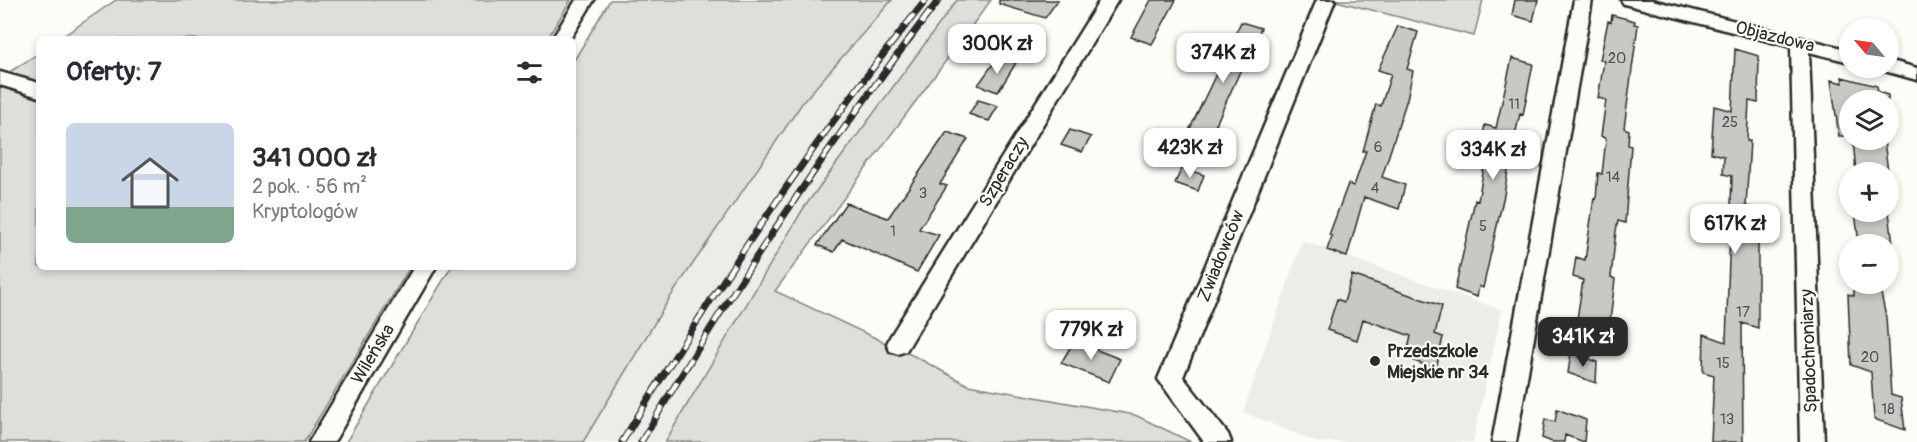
<!DOCTYPE html>
<html lang="pl">
<head>
<meta charset="utf-8">
<style>
	body { margin:0; font-family:Pangolin,sans-serif; background:#f7f7f7; color:#2b2b33; height:100vh; display:flex; flex-direction:column; font-size:22px; white-space:nowrap }
	* { box-sizing:border-box; margin:0 }
	p { font-size:20px; color:#7c7c81 }
	.icon { flex:none; width:33px; height:33px; fill:none; stroke:currentColor; stroke-width:2; stroke-linecap:round; stroke-linejoin:round }
	.map { position:relative; flex:1; overflow:hidden }
	.drawer { position:absolute; left:36px; top:36px; width:540px; height:234px; display:flex; flex-direction:column; background:#fff; border-radius:9px; box-shadow:0 3px 9px #0003 }
	.drawer>* { flex:none }
	.needle { width:39px; rotate:299deg }
	.fabs { position:absolute; left:1839px; top:18px; display:grid; gap:12px }
	.fabs a { display:grid; place-items:center; width:60px; height:60px; border-radius:50%; background:#fff; box-shadow:0 3px 9px #0003; font-size:30px }
	.price { position:absolute; translate:-50% -51px; padding:0 14px; border-radius:12px; background:#fff; color:#222; font-size:20px; line-height:39px; filter:drop-shadow(0 2px 3px #0008) }
	.price::after { content:''; position:absolute; left:50%; top:36px; width:18px; height:14px; margin-left:-9px; background:inherit; clip-path:polygon(0 0,100% 0,50% 100%) }
	.price.current { background:#2b2b2b; color:#fff }
	ul { padding:0; list-style:none }
	li { display:flex; align-items:center; gap:18px; height:150px; padding:0 30px }
	li span { display:grid; place-items:center; flex:none; width:168px; height:120px; border-radius:9px; color:#555 }
	li>.icon { margin-inline-start:auto }
	span .icon { width:72px; height:72px; fill:#fffc; stroke-width:1 }
	li b { font-size:26px }
	h2 { display:flex; justify-content:space-between; align-items:center; height:72px; padding:0 30px; font-size:26px }
	.map>svg:first-child { display:block }
</style>
</head>
<body>
<div class="map">
<svg width="1917" height="442" viewBox="0 0 1917 442">
	<rect width="100%" height="100%" fill="#fdfcf7"/>
	<filter id="ink" filterUnits="userSpaceOnUse"><feTurbulence type="fractalNoise" baseFrequency=".0167" numOctaves="2"/><feDisplacementMap in="SourceGraphic" scale="12" xChannelSelector="R" yChannelSelector="G"/><feConvolveMatrix kernelMatrix="1 2 1 2 8 2 1 2 1" color-interpolation-filters="sRGB"/></filter>
	<g filter="url(#ink)">
		<path fill="#edece8" d="M892 0H957L803 209 665 442H583L669 299 803 102Z
			M1302 241 1502 310 1473 442H1316L1243 412Z"/>
		<path fill="#dfdeda" stroke="#858482" stroke-width="1.5" d="M116 0H571L547 39H59Z
			M610 0H892L803 102 669 299 583 442H346L451 267H573V62Z
			M957 0H991L775 291 916 357 968 385 1135 415 1191 442H665L803 209Z
			M1332 0H1483L1474 36Z
			M39 53V267H410L304 442H0V78Z"/>
		<path fill="#c9c8c4" stroke="#2b2b2b" stroke-width="1.5" d="M999 0H1058L1045 18 999 4Z
			M1151 0H1176L1152 44 1131 37Z
			M1515 0H1538L1533 21 1512 15Z
			M1612 15 1635 21 1634 24 1638 25 1624 128 1629 130 1628 145 1631 146 1625 223 1618 221 1616 231 1611 277 1615 279 1609 330 1577 319 1583 280 1573 277 1576 257 1585 260 1594 198 1596 199 1598 173 1602 174 1606 139 1601 136 1606 100 1598 98 1604 61 1600 60 1608 21 1611 22Z
			M1241 22 1261 28 1255 43H1253L1206 146 1185 139Z
			M1398 26 1418 32 1407 69 1413 71 1407 99 1382 177 1405 185 1399 209 1364 197 1347 257 1327 250 1332 236 1329 235 1348 184 1354 186 1366 151H1363L1376 104 1381 106 1391 74 1378 70Z
			M1735 49 1759 56 1758 103 1749 101 1747 141H1750L1746 206 1758 210V328L1742 323 1743 442H1711L1714 375 1703 372 1704 334 1726 342 1732 176 1723 174 1724 156 1711 153 1714 106 1732 111Z
			M998 57 1016 63 998 92 978 85Z
			M1512 58 1533 64 1523 115 1520 114 1511 152 1504 195 1483 288 1479 286 1477 297 1455 289 1475 200 1478 201 1488 145 1481 143 1485 125 1496 128Z
			M1842 77 1877 86 1878 92 1888 95V100H1850V136H1839L1831 80 1843 83Z
			M978 100 998 106 989 121 969 114Z
			M1070 130 1091 137 1082 152 1061 145Z
			M947 132 968 139 940 184 947 186 919 229 939 235 917 272 842 239 834 252 817 245 846 203 888 218Z
			M1853 140H1884L1888 172H1856Z
			M1182 168 1204 175 1198 191 1175 183Z
			M1855 212H1889L1893 244H1859Z
			M1352 275 1442 306 1435 334 1443 337 1436 369 1406 358 1411 336 1363 319 1357 340 1327 330 1337 299 1344 302Z
			M1854 284H1879L1886 317 1891 395 1901 398 1905 430 1874 419 1871 372 1851 365 1848 294 1854 296Z
			M1074 341 1120 359 1109 382 1061 363Z
			M1571 353 1597 362 1596 383 1568 373Z
			M1557 409 1586 420 1584 442 1565 435 1564 442H1552L1542 438 1545 419 1555 422Z"/>
		<g fill="none" stroke-linecap="round" stroke-linejoin="round">
			<g stroke="#2b2b2b" stroke-width="5">
				<path id="minor" d="M576 0H594L570 39H552Z
					M1100 0H1118L906 351 898 354 890 351 887 344 890 337Z
					M1317 0H1335L1183 377 1228 434 1231 442H1204L1158 379Z
					M1574 0H1592L1516 442H1492Z
					M1621 0H1652L1850 50V62L1809 52 1824 442H1800L1791 47 1624 4Z
					M1888 60 1917 68V80L1881 70 1880 68H1888Z
					M0 72 39 83V97L0 85Z
					M414 267H436L334 442H309Z"/>
			</g>
			<use href="#minor" fill="#fdfcf7" fill-rule="evenodd"/>
			<g stroke="#2b2b2b" stroke-width="7">
				<path id="rail" d="M622 442C715 289 813 140 926 0
					M641 442C732 289 830 141 939 0"/>
			</g>
			<use href="#rail" stroke="#fdfcf7" stroke-width="4.5" stroke-dasharray="14" stroke-linecap="butt"/>
		</g>
	</g>
	<circle fill="#2b2b2b" stroke="#fdfcf7" stroke-width="2" cx="1375" cy="361" r="6"/>
	<g text-anchor="middle" dominant-baseline="central" stroke-width="4.5" stroke-linejoin="round" paint-order="stroke">
		<g font-size="15" fill="#525251">
			<text x="1617" y="58">20</text>
			<text x="1514" y="104">11</text>
			<text x="1730" y="122">25</text>
			<text x="1378" y="147">6</text>
			<text x="1613" y="177">14</text>
			<text x="1375" y="188">4</text>
			<text x="923" y="193">3</text>
			<text x="1483" y="226">5</text>
			<text x="893" y="231">1</text>
			<text x="1743" y="312">17</text>
			<text x="1870" y="357">20</text>
			<text x="1723" y="363">15</text>
			<text x="1888" y="409">18</text>
			<text x="1727" y="419">13</text>
		</g>
		<g font-size="18" fill="#2b2b2b" stroke="#fdfcf7">
			<text transform="translate(1775 37) rotate(14)">Objazdowa</text>
			<text transform="translate(1004 172) rotate(-59)">Szperaczy</text>
			<text transform="translate(1221 256) rotate(-68)">Zwiadowców</text>
			<text transform="translate(1809 351) rotate(-92)">Spadochroniarzy</text>
			<text transform="translate(373 354) rotate(-59)">Wileńska</text>
		</g>
		<g font-size="18" font-weight="bold" fill="#2b2b2b" stroke="#fdfcf7" text-anchor="start">
			<text x="1387" y="351">Przedszkole<tspan x="1387" dy="21">Miejskie nr 34</tspan></text>
		</g>
	</g>
</svg>
<div class="fabs">
<a><svg class="needle" viewBox="-14 -14 28 28"><path d="M0-13l5 13h-10z" fill="#e53935"/><path d="M0 13l5-13h-10z" fill="#7c7c81"/></svg></a>
<a><svg class="icon" aria-label="layers" viewBox="0 0 24 24"><path d="M12 4l9 5-9 5-9-5zM3 14l9 5 9-5"/></svg></a>
<a>+</a>
<a>−</a>
</div>
<b class="price" style="left:997px;top:75px">300K zł</b>
<b class="price" style="left:1223px;top:84px">374K zł</b>
<b class="price" style="left:1190px;top:179px">423K zł</b>
<b class="price" style="left:1493px;top:181px">334K zł</b>
<b class="price" style="left:1735px;top:255px">617K zł</b>
<b class="price" style="left:1091px;top:361px">779K zł</b>
<b class="price current" style="left:1583px;top:368px">341K zł</b>
<section class="drawer">
<h2>Oferty: 7<svg class="icon" aria-label="filters" viewBox="0 0 24 24"><path d="M4 7h16M4 17h16"/><circle cx="9" cy="7" r="2"/><circle cx="15" cy="17" r="2"/></svg></h2>
<ul>
<li><span style="background:linear-gradient(#c9d6e8 70%,#7fa58c 0)"><svg class="icon" aria-label="home" viewBox="0 0 24 24"><path d="M3 11l9-7 9 7M6 9v11h12V9"/></svg></span><div><b>341 000 zł</b><p>2 pok. · 56 m²</p><p>Kryptologów</p></div></li>
</ul>
</section>
</div>
</body>
</html>
